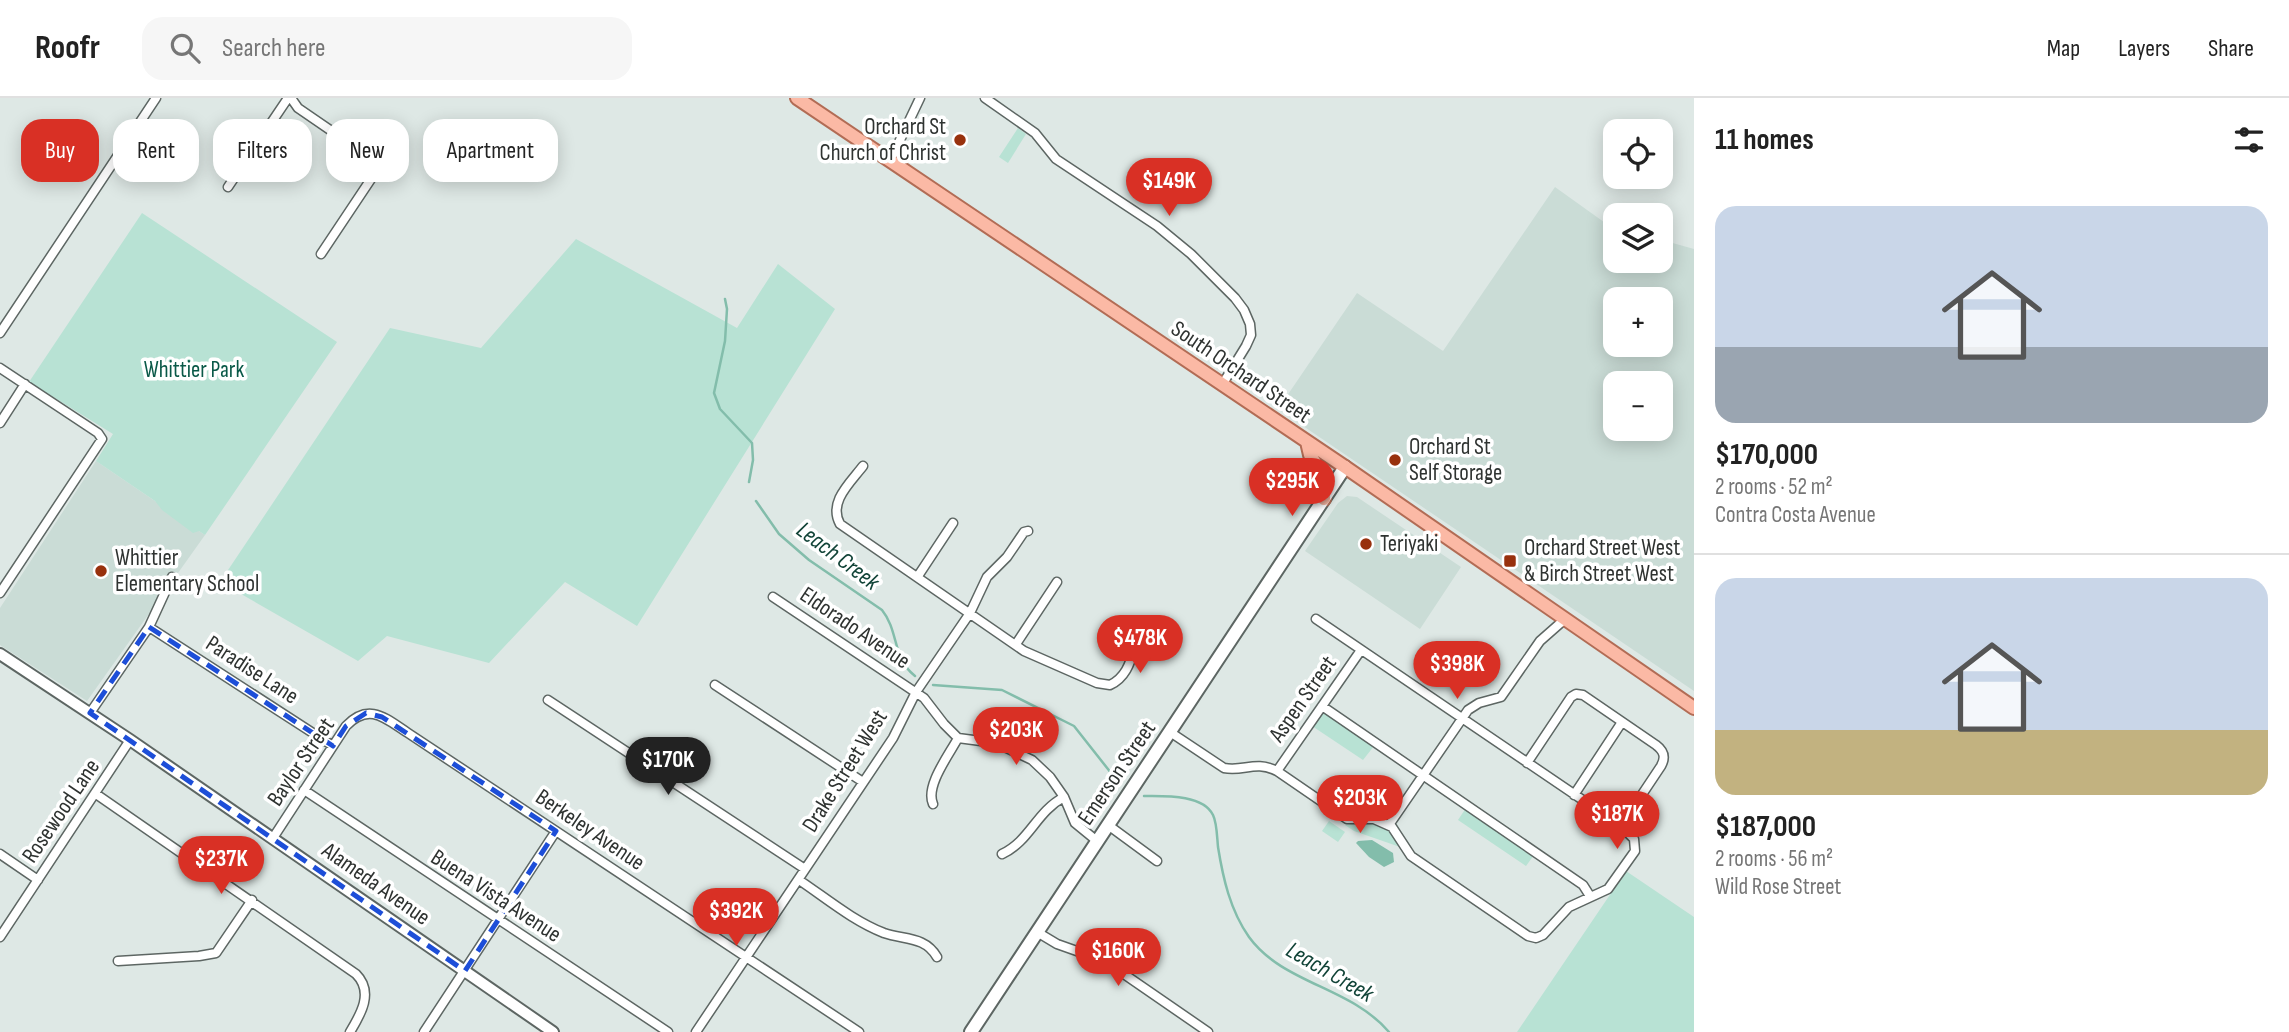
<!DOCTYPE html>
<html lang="en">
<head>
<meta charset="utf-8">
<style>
	body { margin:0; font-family:"Sofia Sans Condensed",sans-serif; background:#f6f6f6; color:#222; height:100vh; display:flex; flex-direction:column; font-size:26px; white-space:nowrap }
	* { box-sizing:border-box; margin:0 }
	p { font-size:23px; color:#767676 }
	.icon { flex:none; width:38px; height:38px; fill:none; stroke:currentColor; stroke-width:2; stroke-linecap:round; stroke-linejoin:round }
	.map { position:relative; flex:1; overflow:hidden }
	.panel { display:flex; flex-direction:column; background:#fff; width:595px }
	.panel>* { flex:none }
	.guide { position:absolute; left:21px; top:21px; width:665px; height:63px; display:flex; gap:14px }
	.controls { position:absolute; left:1603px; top:21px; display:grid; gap:14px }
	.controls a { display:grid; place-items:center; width:70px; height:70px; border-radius:14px; background:#fff; box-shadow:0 4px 18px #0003; font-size:35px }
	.price { position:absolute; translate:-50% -60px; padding:0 16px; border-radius:24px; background:#d93025; color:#fff; font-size:23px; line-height:46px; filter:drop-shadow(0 2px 4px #0008) }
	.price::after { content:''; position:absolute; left:50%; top:42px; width:21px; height:16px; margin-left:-10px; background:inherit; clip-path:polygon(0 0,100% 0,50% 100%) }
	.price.current { background:#222; color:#fff }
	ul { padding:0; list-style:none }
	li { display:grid; align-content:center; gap:14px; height:371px; padding:0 21px }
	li+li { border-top:2px solid #e0e0e0 }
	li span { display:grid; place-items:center; height:217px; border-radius:21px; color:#555 }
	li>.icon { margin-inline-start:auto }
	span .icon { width:126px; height:126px; fill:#fffc; stroke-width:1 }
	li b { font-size:30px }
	h2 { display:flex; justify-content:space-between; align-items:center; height:84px; padding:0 21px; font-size:30px }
	.pill { padding:0 24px; border-radius:21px; background:#fff; box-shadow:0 4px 18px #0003; font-size:24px; line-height:63px }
	.pill.current { background:#d93025; color:#fff }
	header { display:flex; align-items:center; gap:42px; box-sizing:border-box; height:98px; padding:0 35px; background:#fff; border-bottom:2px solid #e0e0e0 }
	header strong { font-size:33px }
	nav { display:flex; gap:38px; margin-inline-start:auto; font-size:24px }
	.search { width:490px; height:63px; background:#f6f6f6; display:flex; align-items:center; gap:18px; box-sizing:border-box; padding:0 24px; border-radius:21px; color:#767676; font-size:26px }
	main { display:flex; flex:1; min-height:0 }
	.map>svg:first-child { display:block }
</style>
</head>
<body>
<header>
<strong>Roofr</strong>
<div class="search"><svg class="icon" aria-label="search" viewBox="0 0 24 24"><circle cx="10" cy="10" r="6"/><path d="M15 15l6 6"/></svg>Search here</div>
<nav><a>Map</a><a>Layers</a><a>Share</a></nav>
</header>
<main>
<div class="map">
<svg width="1694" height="934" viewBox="0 0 1694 934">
	<rect width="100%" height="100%" fill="#dee8e5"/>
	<path fill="#cadcd6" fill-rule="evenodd" d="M1555 89 1615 132V163H1661V151L1669 144 1694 151V593L1278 311 1357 195 1443 253ZM1615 201H1661V247H1615ZM1615 285H1661V331H1615Z
		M96 363 205 437 87 603 0 547V510Z
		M1347 398 1357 399 1461 469 1420 531 1305 453 1338 405Z"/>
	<path fill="#b8e2d4" d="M1018 30 1026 36 1008 65 999 59Z
		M142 115 337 244 205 437 199 433 193 435 162 412 155 403 96 363 113 336 29 284Z
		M576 141 737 230 778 166 835 211 637 528 565 484 489 565 387 538 358 563 220 484 390 230 481 250Z
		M1322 616H1327L1374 648 1363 662 1312 628Z
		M1466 710 1534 757 1526 768 1458 722Z
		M1329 723 1345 734 1338 744 1322 733Z
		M1370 723C1385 729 1394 733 1400 749L1354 733 1345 727Z
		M1626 773 1694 819V934H1517Z"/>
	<path fill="#83bdab" d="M1372 742 1393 755 1394 764 1384 769 1369 759 1356 745 1358 743Z"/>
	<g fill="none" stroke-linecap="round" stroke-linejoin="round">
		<path stroke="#83bdab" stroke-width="2.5" d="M725 201 727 211 725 243 714 295 720 311 752 345 753 362 749 384
			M756 403 779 436 809 462 882 512C899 533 892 560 915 578
			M933 587 1002 592 1074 628 1115 680
			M1144 698C1164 698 1203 696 1213 717 1217 725 1217 739 1218 749 1223 780 1230 812 1249 839 1283 886 1351 889 1389 934"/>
		<g stroke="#5d6663" stroke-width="11">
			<path id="minor" d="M291 0 298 10 368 58 374 66 371 81 321 156
				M985 0 1035 35 1056 61 1157 128 1191 156 1235 200 1244 212 1250 226 1251 237 1246 248 1222 287
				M890 63 920 0
				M228 89 288 0
				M0 235 156 0
				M0 270 98 335 102 341 0 495
				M0 325 25 286
				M863 368C850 385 828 404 840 426L1024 553 1097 585 1110 587C1125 580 1130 566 1134 551
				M918 478 953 425
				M773 499 924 600 944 626 958 640 996 645 1032 662 1050 679 1064 699 1075 725 1097 743
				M1316 521 1621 728
				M149 529 333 648
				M1016 546 1057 484
				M715 587 863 684
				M548 602 805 771
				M1322 608 1583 787 1590 798
				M90 615 149 529 172 479
				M1170 634 1224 670C1244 674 1255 662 1277 673L1347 721H1374L1392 729 1411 758 1528 838 1536 840 1543 837 1569 809 1608 791 1635 753 1634 741 1621 728 1661 668C1666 659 1664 653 1656 647L1583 597 1576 596 1571 599 1527 665
				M1277 673 1361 552
				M304 692 668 934
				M96 696 356 876C374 894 361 916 350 934
				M1574 697 1622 624
				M933 706C925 688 949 657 958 640
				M1108 727 1157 763
				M1389 727 1468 612 1479 605 1501 599 1540 543 1565 521
				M273 740 346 628C369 604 385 620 408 635L859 934
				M0 756 38 782
				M1002 756C1030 743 1036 714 1064 699
				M799 782C826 800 853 823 884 835 904 842 925 838 937 859
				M1037 834 1057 846 1105 863 1208 934
				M0 839 130 642
				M118 863 199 858 216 855 252 802
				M424 934 556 733
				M696 934 893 640 916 594 970 515 987 479 1007 459 1024 434 1028 433"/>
		</g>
		<g stroke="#5d6663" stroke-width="14">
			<path id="tertiary" d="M0 556 130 642 553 934"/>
		</g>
		<g stroke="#5d6663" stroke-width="16">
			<path id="secondary" d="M971 934 1345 369"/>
		</g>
		<g stroke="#b26c55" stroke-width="16">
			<path id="primary" d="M797 0 1345 369 1694 610
				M1307 344 1310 357 1323 377 1324 401"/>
		</g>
		<use href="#minor" stroke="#fff" stroke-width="8"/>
		<use href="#tertiary" stroke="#fff" stroke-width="10"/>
		<use href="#secondary" stroke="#fff" stroke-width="12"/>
		<use href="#primary" stroke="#fbb9a5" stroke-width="12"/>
	</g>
	<path fill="none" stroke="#1d4ed8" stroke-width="5" stroke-dasharray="14 9" stroke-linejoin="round" d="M149 529 333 648 346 628 366 615 382 619 556 733 465 873 90 615Z"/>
	<g fill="#98310d" stroke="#fff" stroke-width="2.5">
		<circle cx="960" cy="42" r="7"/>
		<circle cx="1395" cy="362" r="7"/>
		<circle cx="1366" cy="446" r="7"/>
		<rect x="1503" y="456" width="14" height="14" rx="3.5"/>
		<circle cx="101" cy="473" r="7"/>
	</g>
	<g text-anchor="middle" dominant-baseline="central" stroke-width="7" stroke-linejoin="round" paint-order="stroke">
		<g font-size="23" fill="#2f3331" stroke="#fff" text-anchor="start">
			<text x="946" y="29" text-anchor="end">Orchard St<tspan x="946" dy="26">Church of Christ</tspan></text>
			<text x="1409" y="349">Orchard St<tspan x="1409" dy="26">Self Storage</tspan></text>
			<text x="1380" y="446">Teriyaki</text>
			<text x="1524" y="450">Orchard Street West<tspan x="1524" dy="26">&amp; Birch Street West</tspan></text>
			<text x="115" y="460">Whittier<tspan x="115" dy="26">Elementary School</tspan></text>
		</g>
		<g font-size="23" fill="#0a5948" stroke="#fff">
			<text x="194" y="272">Whittier Park</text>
		</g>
		<g font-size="23" fill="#2f3331" stroke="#fff">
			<text transform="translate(1241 274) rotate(34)">South Orchard Street</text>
			<text transform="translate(855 530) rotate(34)">Eldorado Avenue</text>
			<text transform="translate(252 572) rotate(33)">Paradise Lane</text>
			<text transform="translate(1303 601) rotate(-55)">Aspen Street</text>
			<text transform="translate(301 664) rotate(-56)">Baylor Street</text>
			<text transform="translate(845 673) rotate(-58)">Drake Street West</text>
			<text transform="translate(1117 675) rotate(-56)">Emerson Street</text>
			<text transform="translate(61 713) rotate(-56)">Rosewood Lane</text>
			<text transform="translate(590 732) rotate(34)">Berkeley Avenue</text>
			<text transform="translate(376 786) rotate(35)">Alameda Avenue</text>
			<text transform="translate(496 798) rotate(33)">Buena Vista Avenue</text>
		</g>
		<g font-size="24" font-style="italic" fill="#124438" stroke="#fff">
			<text transform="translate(838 458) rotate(37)">Leach Creek</text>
			<text transform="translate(1330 874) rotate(30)">Leach Creek</text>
		</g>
	</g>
</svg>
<div class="controls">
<a><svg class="icon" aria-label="locate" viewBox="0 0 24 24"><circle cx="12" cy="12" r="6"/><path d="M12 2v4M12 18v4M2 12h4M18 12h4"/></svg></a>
<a><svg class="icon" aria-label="layers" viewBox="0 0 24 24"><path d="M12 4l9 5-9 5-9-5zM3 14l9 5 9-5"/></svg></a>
<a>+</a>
<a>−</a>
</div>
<b class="price" style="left:1169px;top:120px">$149K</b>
<b class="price" style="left:1292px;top:420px">$295K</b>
<b class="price" style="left:1140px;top:577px">$478K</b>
<b class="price" style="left:1457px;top:603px">$398K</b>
<b class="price" style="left:1016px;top:669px">$203K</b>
<b class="price current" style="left:668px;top:699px">$170K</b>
<b class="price" style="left:1360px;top:737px">$203K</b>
<b class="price" style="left:1617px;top:753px">$187K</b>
<b class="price" style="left:221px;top:798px">$237K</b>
<b class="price" style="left:736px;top:850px">$392K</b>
<b class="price" style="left:1118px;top:890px">$160K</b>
<div class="guide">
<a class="pill current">Buy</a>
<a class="pill">Rent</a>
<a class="pill">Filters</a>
<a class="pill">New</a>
<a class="pill">Apartment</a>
</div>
</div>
<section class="panel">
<h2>11 homes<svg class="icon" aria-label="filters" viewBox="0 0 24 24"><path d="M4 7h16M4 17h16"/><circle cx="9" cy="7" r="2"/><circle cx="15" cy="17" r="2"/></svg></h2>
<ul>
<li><span style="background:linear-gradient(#c9d6e8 65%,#9aa5b1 0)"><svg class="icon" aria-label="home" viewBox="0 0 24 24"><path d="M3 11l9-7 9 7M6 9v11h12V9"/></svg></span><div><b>$170,000</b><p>2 rooms · 52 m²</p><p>Contra Costa Avenue</p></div></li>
<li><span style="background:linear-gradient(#c9d6e8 70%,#c2b280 0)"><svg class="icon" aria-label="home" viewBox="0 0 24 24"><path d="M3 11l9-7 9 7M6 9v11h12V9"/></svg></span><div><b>$187,000</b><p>2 rooms · 56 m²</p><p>Wild Rose Street</p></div></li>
</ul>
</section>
</main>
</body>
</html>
